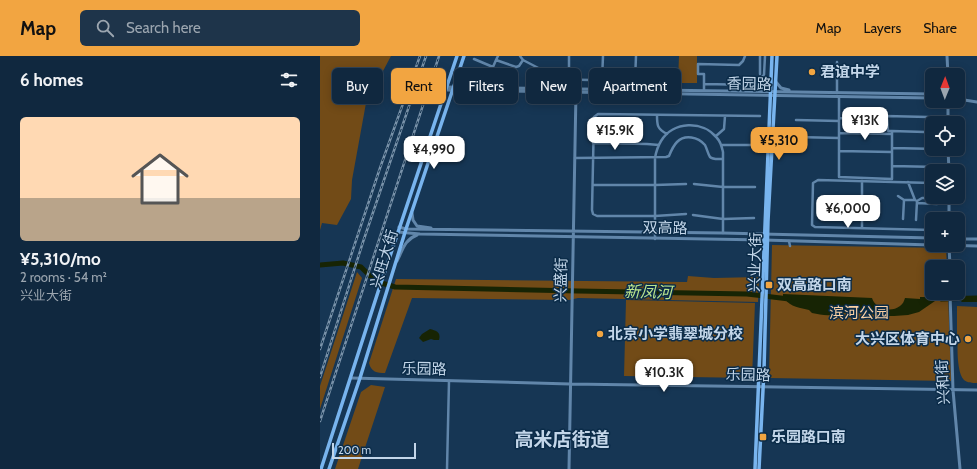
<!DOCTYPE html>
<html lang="en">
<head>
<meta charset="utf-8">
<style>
	body { margin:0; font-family:Cabin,"Noto Sans SC",sans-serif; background:#1e344a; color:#f1f3f6; height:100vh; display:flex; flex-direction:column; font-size:15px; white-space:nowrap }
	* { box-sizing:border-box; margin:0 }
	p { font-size:13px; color:#9ca6b0 }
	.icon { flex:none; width:22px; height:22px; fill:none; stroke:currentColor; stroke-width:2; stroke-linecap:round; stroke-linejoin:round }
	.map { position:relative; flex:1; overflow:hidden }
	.panel { display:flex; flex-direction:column; background:#10283f; width:320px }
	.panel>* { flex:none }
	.top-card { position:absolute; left:12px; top:12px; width:380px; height:36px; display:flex; gap:8px }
	.needle { width:26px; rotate:1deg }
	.buttons { position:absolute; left:605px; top:12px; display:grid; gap:8px }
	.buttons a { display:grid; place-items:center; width:40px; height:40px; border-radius:6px; background:#10283f; box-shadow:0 2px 10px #0003,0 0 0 1px #304459; font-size:20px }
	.scale { position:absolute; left:12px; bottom:10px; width:84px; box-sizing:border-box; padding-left:4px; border:2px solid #c3d6e9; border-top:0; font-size:11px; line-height:14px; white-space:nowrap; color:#c3d6e9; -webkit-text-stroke:3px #0b2c49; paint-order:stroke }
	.price { position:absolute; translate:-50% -34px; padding:0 9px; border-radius:8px; background:#fff; color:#222; font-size:13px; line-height:26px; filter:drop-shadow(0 1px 2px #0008) }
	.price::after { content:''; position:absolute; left:50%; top:24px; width:12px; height:9px; margin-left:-6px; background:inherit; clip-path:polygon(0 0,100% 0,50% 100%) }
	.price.selected { background:#f2a541; color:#111 }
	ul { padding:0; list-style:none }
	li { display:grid; align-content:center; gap:8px; height:212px; padding:0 20px }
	li span { display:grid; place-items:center; height:124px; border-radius:6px; color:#555 }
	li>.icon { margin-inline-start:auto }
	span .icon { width:72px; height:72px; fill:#fffc; stroke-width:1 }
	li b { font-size:17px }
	h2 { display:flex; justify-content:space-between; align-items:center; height:48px; padding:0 20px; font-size:17px }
	.chip { padding:0 14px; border-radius:6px; background:#10283f; box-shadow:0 2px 10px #0003,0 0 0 1px #304459; font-size:14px; line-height:36px }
	.chip.selected { background:#f2a541; color:#111 }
	header { display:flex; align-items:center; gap:24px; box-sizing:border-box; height:56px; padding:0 20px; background:#f2a541; color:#111 }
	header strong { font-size:19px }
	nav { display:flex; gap:22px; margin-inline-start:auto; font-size:14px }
	.search { width:280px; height:36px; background:#1e344a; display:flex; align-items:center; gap:10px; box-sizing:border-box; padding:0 14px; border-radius:6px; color:#9ca6b0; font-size:15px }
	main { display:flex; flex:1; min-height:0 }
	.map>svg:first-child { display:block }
</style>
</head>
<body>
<header>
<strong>Map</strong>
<div class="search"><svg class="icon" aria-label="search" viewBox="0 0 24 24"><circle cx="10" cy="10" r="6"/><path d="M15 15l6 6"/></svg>Search here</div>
<nav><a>Map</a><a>Layers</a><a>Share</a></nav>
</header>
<main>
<section class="panel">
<h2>6 homes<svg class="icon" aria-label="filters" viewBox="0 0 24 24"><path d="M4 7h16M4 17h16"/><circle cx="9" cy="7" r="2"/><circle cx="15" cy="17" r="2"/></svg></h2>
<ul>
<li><span style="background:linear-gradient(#ffd9b3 65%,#b9a48a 0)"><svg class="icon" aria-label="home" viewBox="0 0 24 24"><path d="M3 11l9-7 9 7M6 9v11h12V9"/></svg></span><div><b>¥5,310/mo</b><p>2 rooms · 54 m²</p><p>兴业大街</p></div></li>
</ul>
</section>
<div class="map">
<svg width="657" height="413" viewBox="0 0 657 413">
	<rect width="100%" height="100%" fill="#163654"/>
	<path fill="#724b17" d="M0 0H71L46 47 32 124 31 143 17 169 2 167 0 174Z
		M359 0H377V27H358Z
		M452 189 626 192 627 211H612V237H628L631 325 449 322Z
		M37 216 42 222 0 353V330Z
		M368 220 394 222 439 221 438 246 258 242 249 244 92 242 65 317C57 317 51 316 49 307L76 223 367 226Z
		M306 244 435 247 432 322 304 320Z
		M637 250 657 251V327C652 327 648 327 644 324 637 318 637 291 638 283H637Z
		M51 329 65 331 38 413H15L41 336Z"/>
	<path fill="#172404" d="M463 238 552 242C555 253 571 257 580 250 583 248 584 245 585 242L600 243V241H608V238L628 239V244L615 245 599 256 588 259 574 260H560L542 256 529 258 521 256C512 261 502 259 492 257L489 254C481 252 470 251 465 243H463Z
		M637 240H657V246H642L637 242Z
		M110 273C117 275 121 276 119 284H114L111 283 103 286 99 282 102 278Z"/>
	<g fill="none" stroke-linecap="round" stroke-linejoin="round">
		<path stroke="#172404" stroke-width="5" d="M0 209 23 207 41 211 55 225 75 231 258 235 427 238 469 243
			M621 243 657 242"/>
		<path stroke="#6186aa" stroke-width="2.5" d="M200 0 203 4 226 16V23L315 25 316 0
			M154 3 173 11 176 4 196 11 199 10 203 4
			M176 4 178 0
			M282 12 311 13
			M440 18V0
			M249 24V0
			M282 24 283 0
			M384 28 434 29 444 19 445 0
			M384 34V18H378V8L419 9 423 5 425 0
			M517 37V6
			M519 41V121L572 123V75L605 76
			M337 59C337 69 337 73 347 78
			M519 62 566 63 567 64 568 75H572
			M564 63V61L566 60 608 61
			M476 64 519 65
			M519 77 572 78
			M396 80 404 73 405 60
			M476 81 519 82
			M273 87 327 88 339 89
			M401 89H436
			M572 92 618 93
			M519 95 572 96
			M255 102 346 101 349 100C351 95 353 90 357 86 365 78 378 81 385 89 387 93 388 98 390 101 393 104 399 103 403 103
			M572 110 618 111
			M612 127 498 124 493 127 492 169 495 171 612 174
			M374 128 403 131H435
			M273 129H335L366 128
			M578 140 584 144
			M595 144 597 145 596 164
			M597 145 602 142H616
			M597 147 617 148
			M366 158 335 160H277L273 158 272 154 274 61 278 58 440 60
			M373 159 403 163 434 162
			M583 163 584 144H595L588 126
			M542 172V125
			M335 183V102C336 96 338 90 341 85 353 65 383 64 397 82 401 86 402 92 403 96V177
			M469 185 470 190
			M127 413 129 325"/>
		<path stroke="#6186aa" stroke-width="3" d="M627 0 628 19
			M138 20 141 27 148 29
			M456 26 461 32 469 34
			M126 31 612 38
			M125 34 612 42
			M638 43 657 46
			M628 45V67
			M628 93 629 115
			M629 141V163
			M92 157 93 164 97 170 111 172
			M79 171 86 173 403 177 612 182
			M78 176 100 178 444 184 612 189
			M638 183H657
			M622 189 657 190
			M629 189 630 211
			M77 205C83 194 84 184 97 179
			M630 237 633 334 640 413
			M31 322 250 328 657 334
			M249 413 256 36"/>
		<path stroke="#78b4ee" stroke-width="3.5" d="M1 413 58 236 137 0
			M9 413 40 322 86 173 144 0
			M435 413 452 0
			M439 413 444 314 448 165 457 0"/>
		<g stroke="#7a93aa" stroke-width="2.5">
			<path id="rail" d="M0 293 60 112 100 0
				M0 321 43 186 106 0
				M0 365 119 0"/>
		</g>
		<use href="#rail" stroke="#0b2c49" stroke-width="1" stroke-dasharray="3" stroke-linecap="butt"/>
	</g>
	<g fill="#f2a541" stroke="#0b2c49" stroke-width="1.5">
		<circle cx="492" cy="16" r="4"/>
		<rect x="445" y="225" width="8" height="8" rx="2"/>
		<circle cx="280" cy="278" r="4"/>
		<circle cx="648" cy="283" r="4"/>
		<rect x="439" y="377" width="8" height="8" rx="2"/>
	</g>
	<g text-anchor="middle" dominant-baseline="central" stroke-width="3" stroke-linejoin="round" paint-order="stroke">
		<g font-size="15" font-weight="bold" fill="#c3d6e9" stroke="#0b2c49" text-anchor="start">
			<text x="500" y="16">君谊中学</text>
			<text x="457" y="229">双高路口南</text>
			<text x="288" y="278">北京小学翡翠城分校</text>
			<text x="640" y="283" text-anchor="end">大兴区体育中心</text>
			<text x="451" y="381">乐园路口南</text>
		</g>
		<g font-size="15" fill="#c3d6e9" stroke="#0b2c49">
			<text transform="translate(429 28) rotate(1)">香园路</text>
			<text transform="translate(345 172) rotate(1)">双高路</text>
			<text transform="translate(64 203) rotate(-73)">兴旺大街</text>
			<text transform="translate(435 206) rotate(-88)">兴业大街</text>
			<text transform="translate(241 224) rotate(-89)">兴盛街</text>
			<text transform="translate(104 313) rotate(1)">乐园路</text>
			<text transform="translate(428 319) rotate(1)">乐园路</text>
			<text transform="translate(623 326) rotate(-93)">兴和街</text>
		</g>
		<g font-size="15" fill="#fad1a4" stroke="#0b2c49">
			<text x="539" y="257">滨河公园</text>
		</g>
		<g font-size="16" font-style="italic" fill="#bce58c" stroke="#0b2c49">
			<text transform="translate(328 236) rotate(1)">新凤河</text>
		</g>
		<g font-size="19" font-weight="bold" fill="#c3d6e9" stroke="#0b2c49">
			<text x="242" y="383">高米店街道</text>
		</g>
	</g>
</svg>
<div class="buttons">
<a><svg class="needle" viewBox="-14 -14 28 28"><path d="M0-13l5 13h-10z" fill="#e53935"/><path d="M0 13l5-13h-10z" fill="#9ca6b0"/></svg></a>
<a><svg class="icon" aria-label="locate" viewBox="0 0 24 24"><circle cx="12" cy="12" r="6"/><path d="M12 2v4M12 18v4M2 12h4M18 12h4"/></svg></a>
<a><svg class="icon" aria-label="layers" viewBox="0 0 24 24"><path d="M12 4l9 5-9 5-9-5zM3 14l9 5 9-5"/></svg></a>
<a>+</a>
<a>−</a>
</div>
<div class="scale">200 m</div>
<b class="price" style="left:545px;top:85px">¥13K</b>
<b class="price" style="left:295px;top:95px">¥15.9K</b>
<b class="price selected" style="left:459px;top:105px">¥5,310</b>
<b class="price" style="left:114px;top:114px">¥4,990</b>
<b class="price" style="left:528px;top:173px">¥6,000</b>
<b class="price" style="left:344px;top:337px">¥10.3K</b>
<div class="top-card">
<a class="chip">Buy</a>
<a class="chip selected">Rent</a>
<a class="chip">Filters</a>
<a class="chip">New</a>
<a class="chip">Apartment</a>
</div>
</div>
</main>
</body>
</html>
